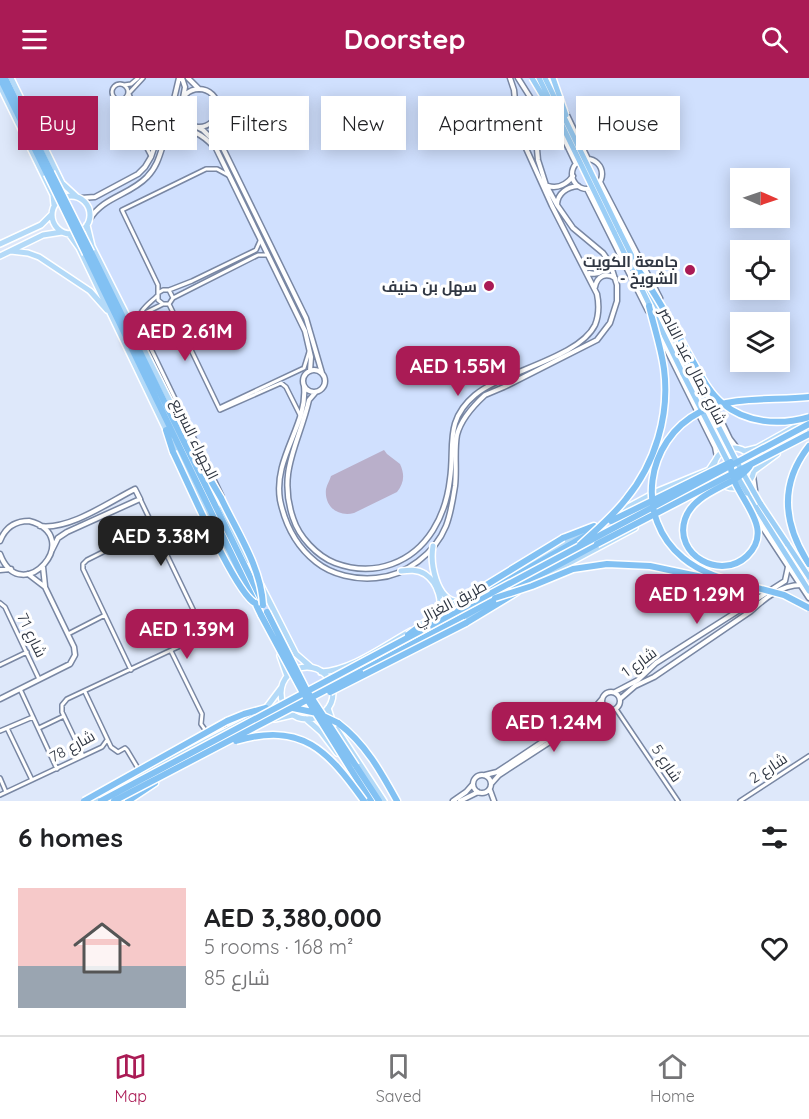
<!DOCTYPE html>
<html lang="en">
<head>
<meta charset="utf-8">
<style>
	body { margin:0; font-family:Quicksand,Cairo,sans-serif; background:#f6f6f6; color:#202124; height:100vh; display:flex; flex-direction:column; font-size:22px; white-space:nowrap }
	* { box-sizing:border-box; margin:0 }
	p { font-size:20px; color:#757577 }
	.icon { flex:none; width:33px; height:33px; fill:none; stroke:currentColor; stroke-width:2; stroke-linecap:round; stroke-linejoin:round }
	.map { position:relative; height:723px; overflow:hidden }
	.side { display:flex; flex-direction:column; background:#fff; flex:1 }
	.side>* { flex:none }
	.top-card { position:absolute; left:18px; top:18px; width:774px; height:54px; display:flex; gap:12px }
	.needle { width:39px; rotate:92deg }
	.fabs { position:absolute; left:730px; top:90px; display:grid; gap:12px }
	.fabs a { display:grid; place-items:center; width:60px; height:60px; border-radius:0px; background:#fff; box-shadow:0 3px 15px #0003; font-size:30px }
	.price { position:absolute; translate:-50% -51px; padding:0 14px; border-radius:12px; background:#aa1b55; color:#fff; font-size:20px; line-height:39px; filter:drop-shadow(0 2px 3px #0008) }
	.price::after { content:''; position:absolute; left:50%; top:36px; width:18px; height:14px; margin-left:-9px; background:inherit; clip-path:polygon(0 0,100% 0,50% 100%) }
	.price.current { background:#222; color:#fff }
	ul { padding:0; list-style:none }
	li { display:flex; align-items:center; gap:18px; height:150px; padding:0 18px }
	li+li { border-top:2px solid #e0e0e0 }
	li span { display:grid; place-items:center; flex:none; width:168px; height:120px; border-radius:0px; color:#555 }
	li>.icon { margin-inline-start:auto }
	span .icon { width:72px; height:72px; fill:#fffc; stroke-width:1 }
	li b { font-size:26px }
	h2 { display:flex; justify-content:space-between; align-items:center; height:72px; padding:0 18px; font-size:26px }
	.tag { padding:0 21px; border-radius:0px; background:#fff; box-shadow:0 3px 15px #0003; font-size:21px; line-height:54px }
	.tag.current { background:#aa1b55; color:#fff }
	header { display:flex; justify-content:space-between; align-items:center; height:78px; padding:0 18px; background:#aa1b55; color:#fff; font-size:27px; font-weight:800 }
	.tabs { display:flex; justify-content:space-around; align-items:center; height:84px; border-top:2px solid #e0e0e0; background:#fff; font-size:16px; color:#757577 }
	.tabs a { display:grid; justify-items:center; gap:3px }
	.tabs .current { color:#aa1b55 }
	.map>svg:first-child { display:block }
</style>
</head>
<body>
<header><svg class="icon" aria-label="menu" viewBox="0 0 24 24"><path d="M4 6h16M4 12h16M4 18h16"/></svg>Doorstep<svg class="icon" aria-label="search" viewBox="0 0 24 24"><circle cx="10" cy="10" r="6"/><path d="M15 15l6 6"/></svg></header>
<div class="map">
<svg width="809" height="723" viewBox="0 0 809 723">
	<rect width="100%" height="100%" fill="#dee8fa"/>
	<path fill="#d0e0fe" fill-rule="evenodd" d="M3 0H809V349L308 618 255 525ZM741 100H780V140H741ZM741 172H780V212H741ZM741 244H780V284H741Z"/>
	<path fill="#b9afca" d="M384 372 387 376 400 386C405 397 404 405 397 414L354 435C338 439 324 429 326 411 327 406 330 402 331 398Z"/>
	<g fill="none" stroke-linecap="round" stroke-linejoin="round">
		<g stroke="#7987a3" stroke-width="6">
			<path id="minor" d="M112 14a8 8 0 1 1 16 0a8 8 0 1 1-16 0Z
				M124 7 131 6 138 0
				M130 14 143 0
				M129 16 145 54 151 58 158 55
				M119 23 125 28 151 78
				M169 212 192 203 256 172 260 163
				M158 215V207L122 132 206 91H217L228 97
				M157 218C149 226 137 233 139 246L222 418
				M173 220 258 177H268
				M169 226 220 332 281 305 286 309 300 337
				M139 238 163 226H169L173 220 169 212H163L158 215V222L163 226
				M219 330 304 290 309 274
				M0 525 5 529 39 601
				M68 556 105 537
				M171 573 202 636 201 646 206 653
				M0 587 27 574
				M131 592 83 491V486L87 482 153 449
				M20 611 57 691
				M85 614 111 669 118 674 125 670 127 672 139 692
				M616 631 678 723
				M7 650 32 702
				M39 650 64 638
				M0 653 33 639
				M213 654 227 651
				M83 678 62 634V627L67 621 197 560 201 548 140 421
				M0 700 6 714
				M0 717 102 669 107 662
				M740 723 809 678"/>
		</g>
		<g stroke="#7987a3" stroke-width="7">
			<path id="tertiary" d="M182 0 185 9 183 20
				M188 0 199 11
				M180 30a19 19 0 1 1 38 0a19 19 0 1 1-38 0Z
				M515 25 524 26 529 20
				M171 34 179 0
				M217 37V58L306 240 322 295
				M517 42 523 32 530 34 534 38
				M197 49 203 52 211 60 305 253 311 279 310 293
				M167 61 175 52C189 48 204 58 213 68
				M548 108C558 111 567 106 573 98
				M81 120 95 119 138 96 145 89 151 79 161 49 171 34 181 24
				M557 126C558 115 567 109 578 108
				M90 141C103 119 130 117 147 99 162 84 161 64 171 47L180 43 188 46
				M589 195C600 198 607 192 607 181
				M595 209C597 198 606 194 615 200
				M303 303a11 11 0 1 1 22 0a11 11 0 1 1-22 0Z
				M304 308C308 347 273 379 280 422 285 446 297 469 316 484 332 497 356 502 376 500 406 498 435 475 446 448 451 435 453 421 455 408 457 391 454 374 457 357 461 341 473 328 485 317L504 309 597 262 610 245 617 223V207L610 185 603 175 573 150 557 127 546 107 538 82 533 28 530 19 518 0
				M315 315 309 322C299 366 277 393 293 440 299 459 317 478 335 485 354 492 373 493 392 486 428 473 446 437 450 401 455 368 444 343 475 317 504 293 579 280 595 247 599 237 599 226 597 216L552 128 520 57 517 43 514 12 510 0
				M40 448C70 452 109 424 135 411L140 421 67 454 58 460 52 472
				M0 463C5 450 14 443 29 443 87 458 21 532 0 476
				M43 489 45 508
				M0 492 11 491
				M602 623a9 9 0 1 1 18 0a9 9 0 1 1-18 0Z
				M615 614 638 602 656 585 785 503 788 489
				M0 621 70 586 75 577 74 569 45 509 28 496
				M620 621 635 608 654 599 751 533C765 520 781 507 801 507
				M485 697 497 694 596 628 602 621
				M473 706a9 9 0 1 1 18 0a9 9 0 1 1-18 0Z
				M491 706 499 697 599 632 607 631
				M490 712 494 723
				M453 723 466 714 473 706
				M460 723 478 714"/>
		</g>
		<g stroke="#7987a3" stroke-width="7">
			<path id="secondary" d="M549 0 554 10
				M566 35 588 81
				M552 36 576 86
				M572 96a15 15 0 1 1 30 0a15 15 0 1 1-30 0Z
				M600 104 660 220
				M587 111 648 233
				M658 254 715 369 717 379
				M704 307 730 361 737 370
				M753 398 755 412
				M757 441 809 520"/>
		</g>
		<g stroke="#fff" stroke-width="8">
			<path id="primary" d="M11 0 62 105 76 118
				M0 8 53 117 54 127
				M52 137a19 19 0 1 1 38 0a19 19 0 1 1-38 0Z
				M87 147 92 168 208 399
				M69 156 79 170 168 356
				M0 166 41 147 52 136
				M11 173 28 175 39 179 90 213 107 232
				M0 178 43 157 62 154
				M172 364 244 509
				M714 390a20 20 0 1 1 40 0a20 20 0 1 1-40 0Z
				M745 373 757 370 809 341
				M754 393 777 376
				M222 429 249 483
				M615 436 658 413 709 392 715 383
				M433 468C430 485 436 522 458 524
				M401 493C409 492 417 491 425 496 437 504 446 526 435 538
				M514 495 583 454
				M261 507 296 576 311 589
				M526 508 635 450
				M454 530 493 508
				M468 539 492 526
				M280 578 287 598
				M281 615a26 26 0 1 1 52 0a26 26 0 1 1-52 0Z
				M321 594C351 593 385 567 411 553
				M328 630 333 645 384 723
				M275 641 292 637
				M306 641 321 654 337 675
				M92 723 263 634 281 610"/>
		</g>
		<g stroke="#fff" stroke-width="8">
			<path id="trunk" d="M619 152 641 196
				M614 154 683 296
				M648 210 690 293
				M747 415 809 513
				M760 425 788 467"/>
		</g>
		<g stroke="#fff" stroke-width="9">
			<path id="motorway" d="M0 0 47 96
				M5 0 51 94
				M91 174 262 523
				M86 176 261 537
				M166 352 173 374
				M809 368C779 406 783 446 809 486
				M207 396 221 420
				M563 460 594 448
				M490 510 520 495 592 454
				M466 545 517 514
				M360 594 597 466
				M227 643 244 636 266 630
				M338 645C365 665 381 694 397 723
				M356 688 379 723
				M350 690 371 723
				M128 723 155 705"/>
		</g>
		<use href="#minor" stroke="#fff" stroke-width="3"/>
		<use href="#tertiary" stroke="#fff" stroke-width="4"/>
		<use href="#secondary" stroke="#fff" stroke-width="4"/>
		<use href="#primary" stroke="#b4daf8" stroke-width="5"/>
		<use href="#trunk" stroke="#9bcef6" stroke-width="5"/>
		<use href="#motorway" stroke="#82c1f3" stroke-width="6"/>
		<g stroke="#fff" stroke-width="8" stroke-linecap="butt">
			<path id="trunk-bridge" d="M532 0 554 37
				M539 0 614 154
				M545 0 619 152
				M553 0 566 37
				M690 293 734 379 760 425
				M683 296 730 388
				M737 398 747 415
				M788 467 809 499"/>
		</g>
		<g stroke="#fff" stroke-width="9" stroke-linecap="butt">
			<path id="motorway-bridge" d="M51 94 91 174
				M47 96 86 176
				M639 193C659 220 674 250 691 280 700 295 708 314 722 325 746 345 779 348 809 339
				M173 374C186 400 235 515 255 525
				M731 389C732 418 778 448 747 478 721 503 673 477 685 441 695 411 741 407 751 386
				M221 420C237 454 261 489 263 527
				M611 443 731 384
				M597 466 809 356
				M580 467C596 452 613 438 626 421 655 386 670 337 664 291 661 269 654 249 649 228
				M746 507 784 517 809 530
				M750 508C727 502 702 496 683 480 634 440 645 362 700 334 733 317 774 323 809 319
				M495 520 532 508 573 491 607 486 650 488 721 503
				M267 534 307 613 356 688
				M261 537 302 613 350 690
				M408 557 424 545 563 460
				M330 614 466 545
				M293 630 317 635 338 645
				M236 663C302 643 328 673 364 723
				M84 723 227 643
				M101 723 809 346
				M114 723 360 594"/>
		</g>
		<use href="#trunk-bridge" stroke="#9bcef6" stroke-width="5"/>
		<use href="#motorway-bridge" stroke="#82c1f3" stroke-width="6"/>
	</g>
	<g fill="#aa1b55" stroke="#fff" stroke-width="2">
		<circle cx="690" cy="192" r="6"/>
		<circle cx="489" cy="208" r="6"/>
	</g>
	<g text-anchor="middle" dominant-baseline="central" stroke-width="6" stroke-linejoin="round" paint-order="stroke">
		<g font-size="15" font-weight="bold" fill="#303743" stroke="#fff" text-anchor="end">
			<text x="678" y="183">جامعة الكويت<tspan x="678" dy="17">- الشويخ</tspan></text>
			<text x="477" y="208">سهل بن حنيف</text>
		</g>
		<g font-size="15" fill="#303743" stroke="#fff">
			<text transform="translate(693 288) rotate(63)">شارع جمال عبد الناصر</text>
			<text transform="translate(195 361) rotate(64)">الجهراء السريع</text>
			<text transform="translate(450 525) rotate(-28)">طريق الغزالي</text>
			<text transform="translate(32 557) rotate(64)">شارع 71</text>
			<text transform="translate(639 584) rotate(-36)">شارع 1</text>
			<text transform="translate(72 668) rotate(-29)">شارع 78</text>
			<text transform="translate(667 685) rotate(56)">شارع 5</text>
			<text transform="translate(768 690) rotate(-33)">شارع 2</text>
		</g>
	</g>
</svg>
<div class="fabs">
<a><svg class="needle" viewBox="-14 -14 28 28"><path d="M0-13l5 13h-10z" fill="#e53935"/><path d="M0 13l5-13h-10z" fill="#757577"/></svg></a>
<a><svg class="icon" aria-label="locate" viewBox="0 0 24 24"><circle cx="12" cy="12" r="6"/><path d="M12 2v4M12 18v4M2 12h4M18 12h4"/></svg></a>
<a><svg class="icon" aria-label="layers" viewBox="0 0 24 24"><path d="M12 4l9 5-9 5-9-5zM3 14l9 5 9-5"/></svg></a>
</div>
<b class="price" style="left:185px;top:284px">AED 2.61M</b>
<b class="price" style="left:458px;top:319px">AED 1.55M</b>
<b class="price current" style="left:161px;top:489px">AED 3.38M</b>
<b class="price" style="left:697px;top:547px">AED 1.29M</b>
<b class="price" style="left:187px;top:582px">AED 1.39M</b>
<b class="price" style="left:554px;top:675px">AED 1.24M</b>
<div class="top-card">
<a class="tag current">Buy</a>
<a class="tag">Rent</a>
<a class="tag">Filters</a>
<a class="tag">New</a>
<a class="tag">Apartment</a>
<a class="tag">House</a>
</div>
</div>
<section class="side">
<h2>6 homes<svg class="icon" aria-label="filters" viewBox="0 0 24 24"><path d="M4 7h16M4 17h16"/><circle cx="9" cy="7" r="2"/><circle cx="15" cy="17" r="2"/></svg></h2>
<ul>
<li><span style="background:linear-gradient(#f6c9c9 65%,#9aa5b1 0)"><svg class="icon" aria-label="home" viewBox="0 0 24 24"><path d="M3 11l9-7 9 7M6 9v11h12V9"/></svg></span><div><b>AED 3,380,000</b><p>5 rooms · 168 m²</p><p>شارع 85</p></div><svg class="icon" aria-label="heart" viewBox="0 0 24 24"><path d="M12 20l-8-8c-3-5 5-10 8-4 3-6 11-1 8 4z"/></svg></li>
</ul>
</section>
<nav class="tabs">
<a class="current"><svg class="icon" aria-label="map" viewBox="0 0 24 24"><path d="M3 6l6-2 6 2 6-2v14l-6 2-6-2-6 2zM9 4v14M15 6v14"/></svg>Map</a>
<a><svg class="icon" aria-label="saved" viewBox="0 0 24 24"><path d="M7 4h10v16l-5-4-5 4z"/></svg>Saved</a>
<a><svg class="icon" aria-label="home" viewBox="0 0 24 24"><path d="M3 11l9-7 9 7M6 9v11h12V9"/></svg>Home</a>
</nav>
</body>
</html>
